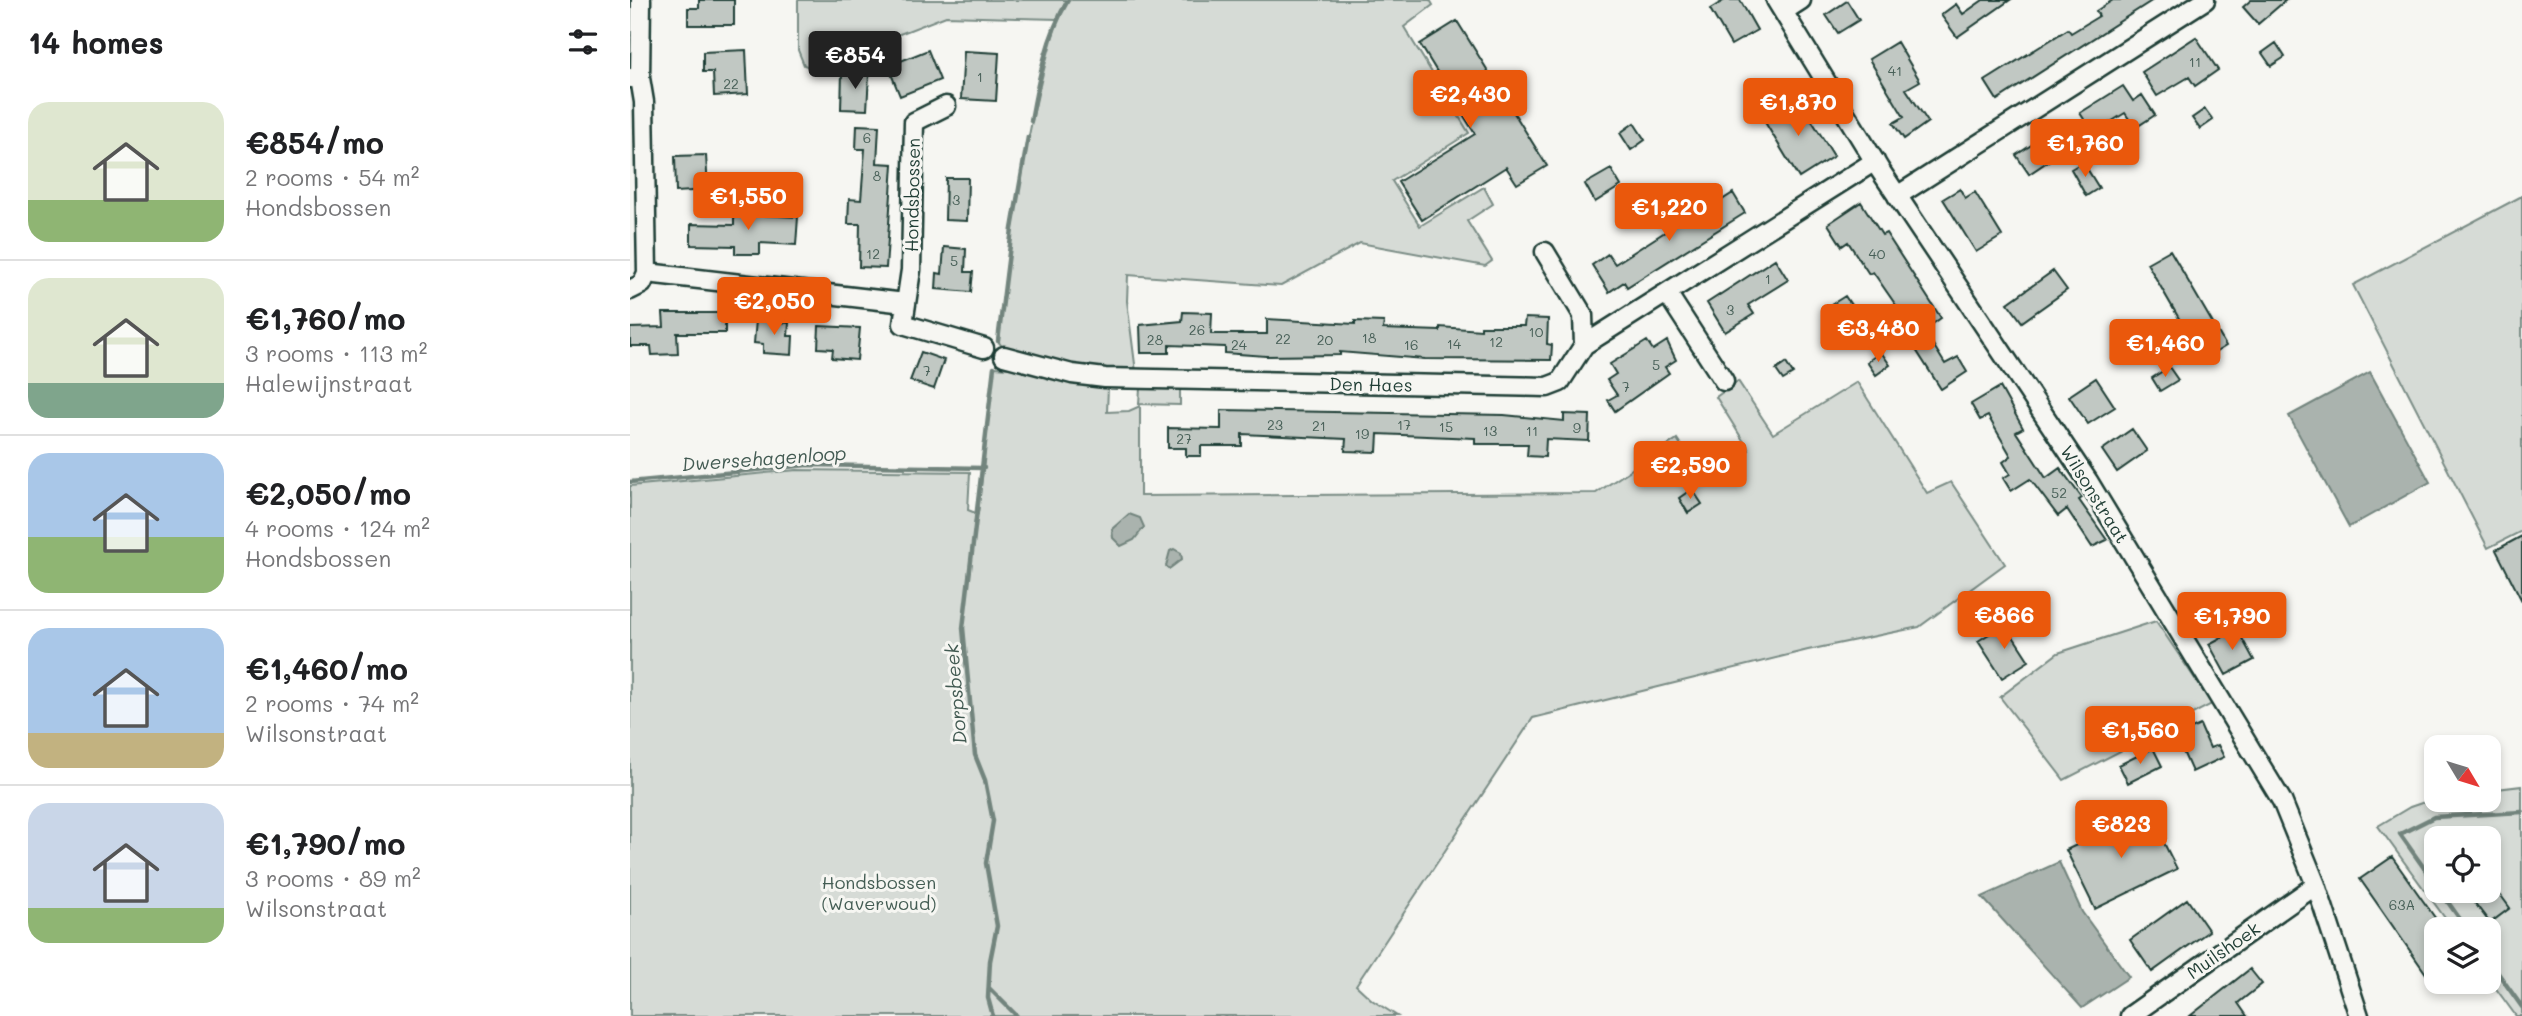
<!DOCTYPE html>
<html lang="en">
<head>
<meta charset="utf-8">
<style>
	body { margin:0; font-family:Mali,sans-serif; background:#f2f2f2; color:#202124; height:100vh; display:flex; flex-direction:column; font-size:26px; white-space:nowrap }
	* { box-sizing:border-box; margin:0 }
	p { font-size:23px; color:#757577 }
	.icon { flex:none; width:38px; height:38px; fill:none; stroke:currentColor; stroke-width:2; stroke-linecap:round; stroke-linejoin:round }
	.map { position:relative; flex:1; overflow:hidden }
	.drawer { display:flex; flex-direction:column; background:#fff; width:630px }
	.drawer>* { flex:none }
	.needle { width:46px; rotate:128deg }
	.fabs { position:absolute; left:1794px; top:735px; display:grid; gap:14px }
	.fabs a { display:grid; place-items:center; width:77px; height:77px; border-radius:14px; background:#fff; box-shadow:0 4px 10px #0003; font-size:35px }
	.price { position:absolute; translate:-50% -60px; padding:0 16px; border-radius:7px; background:#ea580c; color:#fff; font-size:23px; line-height:46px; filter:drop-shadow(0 2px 4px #0008) }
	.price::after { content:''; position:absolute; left:50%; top:42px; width:21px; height:16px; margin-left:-10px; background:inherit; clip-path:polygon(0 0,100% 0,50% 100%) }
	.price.current { background:#222; color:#fff }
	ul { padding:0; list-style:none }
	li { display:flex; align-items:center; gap:21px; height:175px; padding:0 28px }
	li+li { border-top:2px solid #e0e0e0 }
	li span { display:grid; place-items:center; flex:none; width:196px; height:140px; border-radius:21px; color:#555 }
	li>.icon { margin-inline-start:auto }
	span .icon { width:84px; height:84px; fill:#fffc; stroke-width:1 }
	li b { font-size:30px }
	h2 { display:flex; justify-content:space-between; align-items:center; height:84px; padding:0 28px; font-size:30px }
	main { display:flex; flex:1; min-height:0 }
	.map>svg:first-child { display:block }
</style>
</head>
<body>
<main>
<section class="drawer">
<h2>14 homes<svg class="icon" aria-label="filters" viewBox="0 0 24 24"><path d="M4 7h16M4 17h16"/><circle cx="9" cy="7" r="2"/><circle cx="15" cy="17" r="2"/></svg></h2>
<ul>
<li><span style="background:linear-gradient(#dfe7d0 70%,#8fb573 0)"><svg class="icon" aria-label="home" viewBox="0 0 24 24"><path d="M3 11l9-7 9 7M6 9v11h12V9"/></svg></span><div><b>€854/mo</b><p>2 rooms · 54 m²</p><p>Hondsbossen</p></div></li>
<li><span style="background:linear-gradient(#dfe7d0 75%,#7fa58c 0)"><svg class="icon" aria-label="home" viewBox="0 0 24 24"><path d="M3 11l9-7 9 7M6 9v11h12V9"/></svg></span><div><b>€1,760/mo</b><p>3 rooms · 113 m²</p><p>Halewijnstraat</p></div></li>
<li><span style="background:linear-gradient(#a9c7e8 60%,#8fb573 0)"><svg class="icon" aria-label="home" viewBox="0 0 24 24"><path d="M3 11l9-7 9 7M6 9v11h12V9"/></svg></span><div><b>€2,050/mo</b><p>4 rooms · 124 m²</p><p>Hondsbossen</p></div></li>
<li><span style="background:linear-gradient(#a9c7e8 75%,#c2b280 0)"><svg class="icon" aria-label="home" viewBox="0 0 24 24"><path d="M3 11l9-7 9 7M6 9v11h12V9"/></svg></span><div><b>€1,460/mo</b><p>2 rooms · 74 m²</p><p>Wilsonstraat</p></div></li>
<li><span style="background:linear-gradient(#c9d6e8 75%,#8fb573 0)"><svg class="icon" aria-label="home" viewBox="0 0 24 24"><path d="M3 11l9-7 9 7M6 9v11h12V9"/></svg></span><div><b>€1,790/mo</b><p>3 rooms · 89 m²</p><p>Wilsonstraat</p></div></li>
</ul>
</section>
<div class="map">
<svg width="1892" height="1016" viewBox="0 0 1892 1016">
	<rect width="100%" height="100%" fill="#f6f6f2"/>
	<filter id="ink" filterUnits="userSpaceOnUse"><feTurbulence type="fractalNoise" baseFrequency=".0143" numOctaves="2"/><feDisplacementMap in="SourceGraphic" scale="14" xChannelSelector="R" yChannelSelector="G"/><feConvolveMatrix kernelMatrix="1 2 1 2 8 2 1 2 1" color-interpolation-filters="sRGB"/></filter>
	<g filter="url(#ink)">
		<path fill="#d6dbd6" stroke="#7a8c85" stroke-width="2" fill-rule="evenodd" d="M168 0H800L803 5 774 27 839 133 762 181 790 226 854 187 863 204 837 221 862 261 855 266 730 243 651 286 498 275 497 301 506 372 467 371 374 349 368 341C381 232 396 124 428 19L316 16 182 68 174 65 168 50Z
			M1892 196V531L1858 548 1723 285Z
			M364 367 393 369 478 387 477 412 499 411 510 406V496L966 493 1047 439 1074 480 1119 450 1086 397 1108 381 1143 434 1227 382 1297 493 1321 482 1375 564 1289 627 1178 650 903 718 726 985 742 1000 767 1016H0V486L167 470 340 472 338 510 348 514Z
			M510 388 550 389V405L509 404Z
			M1526 621 1582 704 1434 780 1370 697 1428 653Z
			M1892 786V1016H1886L1859 979 1858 929H1823L1748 826 1780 807 1806 798 1858 800 1859 790ZM1806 838H1858V891H1806Z"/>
		<path fill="#aab3ae" stroke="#72847d" stroke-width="2" d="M1740 372 1800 482 1719 527 1659 416Z
			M499 514 510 518 514 527 504 540 491 546 483 538 482 529Z
			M544 549 551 553 552 559 539 569 536 566 540 551Z
			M1429 862 1452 912 1499 977 1452 1008 1352 897Z"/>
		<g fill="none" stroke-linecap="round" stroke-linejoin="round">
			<path stroke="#72847d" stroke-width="4.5" d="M401 121C408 81 417 35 438 0
				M368 341 382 229 398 137
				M0 482 178 465 354 468
				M1806 885 1770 834 1804 817 1892 812
				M1810 891 1837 929
				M1858 959 1892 1007
				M359 988 387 1016
				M363 1016 358 998 360 961 367 926 356 863 363 821 355 780 345 755 333 628 364 367"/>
		</g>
		<path fill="#c1c8c3" stroke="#1f3d34" stroke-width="2" d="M69 0H104V25H58V8H69Z
			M1095 0H1110L1127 30 1101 45 1080 9Z
			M1353 0H1380L1327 37 1311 15 1326 4 1333 14Z
			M1483 0H1523L1367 100 1355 81 1438 29 1441 33 1469 16 1466 11Z
			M1621 0H1656L1628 24 1613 7Z
			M1217 1 1229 20 1208 33 1196 15Z
			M827 21 917 166 887 184 876 167 792 220 768 182 845 134 790 44Z
			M1566 37 1588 70 1565 86 1559 77 1527 96 1512 72Z
			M1267 42 1290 81 1276 89 1298 122 1274 139 1263 123 1274 117 1239 59Z
			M1646 43 1655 57 1641 66 1632 53Z
			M116 50 118 94 84 96 83 72H73V52Z
			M298 50 310 80 270 96 258 66Z
			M334 51 369 53 366 101 331 99Z
			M212 73 239 74 237 110 211 109Z
			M1493 86 1503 101 1512 95 1525 115 1505 128 1495 113 1463 133 1450 113Z
			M1167 97 1204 156 1169 178 1133 119Z
			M1575 109 1583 120 1570 129 1562 118Z
			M1004 123 1015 140 1001 150 990 133Z
			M227 125 249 126 247 163 263 164 256 268 229 267 230 224H218L219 199 231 200 235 149H226Z
			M1420 133 1432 152 1399 174 1386 155Z
			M76 155 78 190 46 192 45 156Z
			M1453 162 1469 188 1456 196 1441 169Z
			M981 169 991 186 965 202 955 184Z
			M316 178H338L337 221 315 220Z
			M1330 189 1335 198 1345 192 1372 236 1346 252 1313 199Z
			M1103 193 1115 213 997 287 994 282 979 292 962 265 978 254 985 264 1041 228 1037 221 1062 205 1069 215Z
			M1231 202 1252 235 1256 233 1311 318 1294 330 1315 364 1328 357 1337 372 1311 389 1279 339 1275 342 1261 321 1272 314 1243 272 1239 274 1218 242 1212 246 1198 224Z
			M130 211V215L168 217 166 245 130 243V254H105V246L61 245V224L104 225V212Z
			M314 247 336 249 335 272H343L341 292 306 289 307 273 312 274Z
			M1540 250 1596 346 1573 360 1517 263Z
			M1145 259 1158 280 1118 305 1124 314 1095 332 1077 303Z
			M1423 271 1437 290 1392 322 1378 303Z
			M1215 296 1223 308 1203 320 1196 308Z
			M553 312 582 313 581 334H637V319L725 324V321L754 322 753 329 810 331V327L851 330V326H894L895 318 918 319 917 344 922 345 921 360 795 359 710 352V355L636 356 595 353V347L539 345V353H511L510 325 552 321Z
			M33 313H95V333H47L48 354 22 355 21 346H0V328L34 327Z
			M126 320 159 323 158 336H163L162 355 133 353V344L124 343Z
			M189 326 230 328 227 360 202 358 203 349 188 348Z
			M1017 341 1023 350 1037 341 1046 360 1035 367 1039 373 985 411 978 400 987 395 977 380 986 374 980 364Z
			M291 352 314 360 304 389 280 381Z
			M1251 352 1260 365 1246 375 1237 362Z
			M1156 363 1163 374 1153 380 1146 370Z
			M1539 367 1548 380 1530 391 1522 378Z
			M1466 378 1485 407 1458 424 1439 396Z
			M1370 387 1393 428 1386 432 1416 478 1430 468 1452 498 1449 500 1477 540 1462 547 1437 509 1428 516 1400 479 1381 491 1373 478 1380 474 1373 462 1381 456 1358 416 1350 420 1341 404Z
			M591 410 874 415 934 421V414L960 415 959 441 916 439 915 457 897 456 898 444H845V438L748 434 747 452 715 451 716 439 612 434V446H571V456H556V448H538V428L591 429Z
			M1502 429 1517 451 1487 472 1472 450Z
			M1062 489 1072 504 1058 513 1049 498Z
			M1892 536V601L1866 550Z
			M1375 624 1399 661 1372 678 1348 641Z
			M1607 629 1624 660 1596 675 1579 644Z
			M1570 725 1580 748 1588 745 1594 757 1562 772 1546 736Z
			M1523 748 1532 766 1498 783 1489 765Z
			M1518 811 1547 869 1465 909 1436 850Z
			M1762 857 1813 929H1806V988L1730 879Z
			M1858 878 1880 908 1860 923 1844 902 1851 897 1846 891H1858Z
			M1557 899 1579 931 1522 972 1500 940Z
			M1620 969 1632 984 1608 1003 1617 1016H1560Z"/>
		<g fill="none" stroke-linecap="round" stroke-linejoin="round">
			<g stroke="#1f3d34" stroke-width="23">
				<path id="minor" d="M1146 0 1250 170 1458 481 1652 801 1686 885 1729 1016
					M1154 11 1171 0
					M0 78H10L14 102 17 273 275 303
					M10 78 11 0
					M316 106 284 122 281 270 273 324 354 348
					M1267 196 1575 0
					M915 252 953 315 954 345
					M0 290 12 284 17 273
					M1037 293 1094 381
					M374 356 442 374 475 378 917 387 930 382 954 345 1245 161
					M1500 1016 1686 885"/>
			</g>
			<use href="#minor" stroke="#f6f6f2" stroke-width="18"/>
		</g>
	</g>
	<g text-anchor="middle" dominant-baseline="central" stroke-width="6" stroke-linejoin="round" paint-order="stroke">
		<g font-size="14" fill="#486058">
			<text x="1565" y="61">11</text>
			<text x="1265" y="70">41</text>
			<text x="350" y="76">1</text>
			<text x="101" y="83">22</text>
			<text x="237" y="137">6</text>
			<text x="247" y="175">8</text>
			<text x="326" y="199">3</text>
			<text x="243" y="253">12</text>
			<text x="1247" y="253">40</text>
			<text x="324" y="260">5</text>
			<text x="1138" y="278">1</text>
			<text x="1100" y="309">3</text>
			<text x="567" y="329">26</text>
			<text x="906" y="331">10</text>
			<text x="739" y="337">18</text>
			<text x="653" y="338">22</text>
			<text x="525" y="339">28</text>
			<text x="695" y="339">20</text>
			<text x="866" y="341">12</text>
			<text x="824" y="343">14</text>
			<text x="609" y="344">24</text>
			<text x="781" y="344">16</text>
			<text x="1026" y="364">5</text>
			<text x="297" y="370">7</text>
			<text x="996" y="386">7</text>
			<text x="645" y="424">23</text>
			<text x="774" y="424">17</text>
			<text x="689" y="425">21</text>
			<text x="816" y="426">15</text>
			<text x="947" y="427">9</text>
			<text x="860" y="430">13</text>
			<text x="902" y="430">11</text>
			<text x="732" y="433">19</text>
			<text x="554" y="438">27</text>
			<text x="1429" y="492">52</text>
			<text x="1772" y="904">63A</text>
		</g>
		<g font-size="18" fill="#1f3d34" stroke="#f6f6f2">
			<text transform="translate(282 195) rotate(-89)">Hondsbossen</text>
			<text transform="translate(741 384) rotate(1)">Den Haes</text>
			<text transform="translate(1465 494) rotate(58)">Wilsonstraat</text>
			<text transform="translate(1593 950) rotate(-35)">Muilshoek</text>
		</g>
		<g font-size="18" fill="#445d54" stroke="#f6f6f2">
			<text x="249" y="882">Hondsbossen<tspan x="249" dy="21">(Waverwoud)</tspan></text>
		</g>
		<g font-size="19" font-style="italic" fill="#425a52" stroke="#f6f6f2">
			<text transform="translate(134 458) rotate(-4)">Dwersehagenloop</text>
			<text transform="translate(325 694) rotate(-95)">Dorpsbeek</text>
		</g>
	</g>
</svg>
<div class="fabs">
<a><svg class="needle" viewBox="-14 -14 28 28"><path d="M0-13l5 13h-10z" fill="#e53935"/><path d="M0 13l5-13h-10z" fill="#757577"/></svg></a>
<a><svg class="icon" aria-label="locate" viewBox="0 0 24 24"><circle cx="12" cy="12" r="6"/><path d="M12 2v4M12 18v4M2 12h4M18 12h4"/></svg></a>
<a><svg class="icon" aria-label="layers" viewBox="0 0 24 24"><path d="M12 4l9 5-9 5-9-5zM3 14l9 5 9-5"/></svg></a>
</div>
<b class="price current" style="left:225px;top:91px">€854</b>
<b class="price" style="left:840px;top:130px">€2,430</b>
<b class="price" style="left:1168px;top:138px">€1,870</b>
<b class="price" style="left:1455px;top:179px">€1,760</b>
<b class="price" style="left:118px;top:232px">€1,550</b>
<b class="price" style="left:1039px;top:243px">€1,220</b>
<b class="price" style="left:144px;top:337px">€2,050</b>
<b class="price" style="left:1248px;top:364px">€3,480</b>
<b class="price" style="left:1535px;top:379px">€1,460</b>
<b class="price" style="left:1060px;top:501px">€2,590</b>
<b class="price" style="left:1374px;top:651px">€866</b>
<b class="price" style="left:1602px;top:652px">€1,790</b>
<b class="price" style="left:1510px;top:766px">€1,560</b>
<b class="price" style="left:1491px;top:860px">€823</b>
</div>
</main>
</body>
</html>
